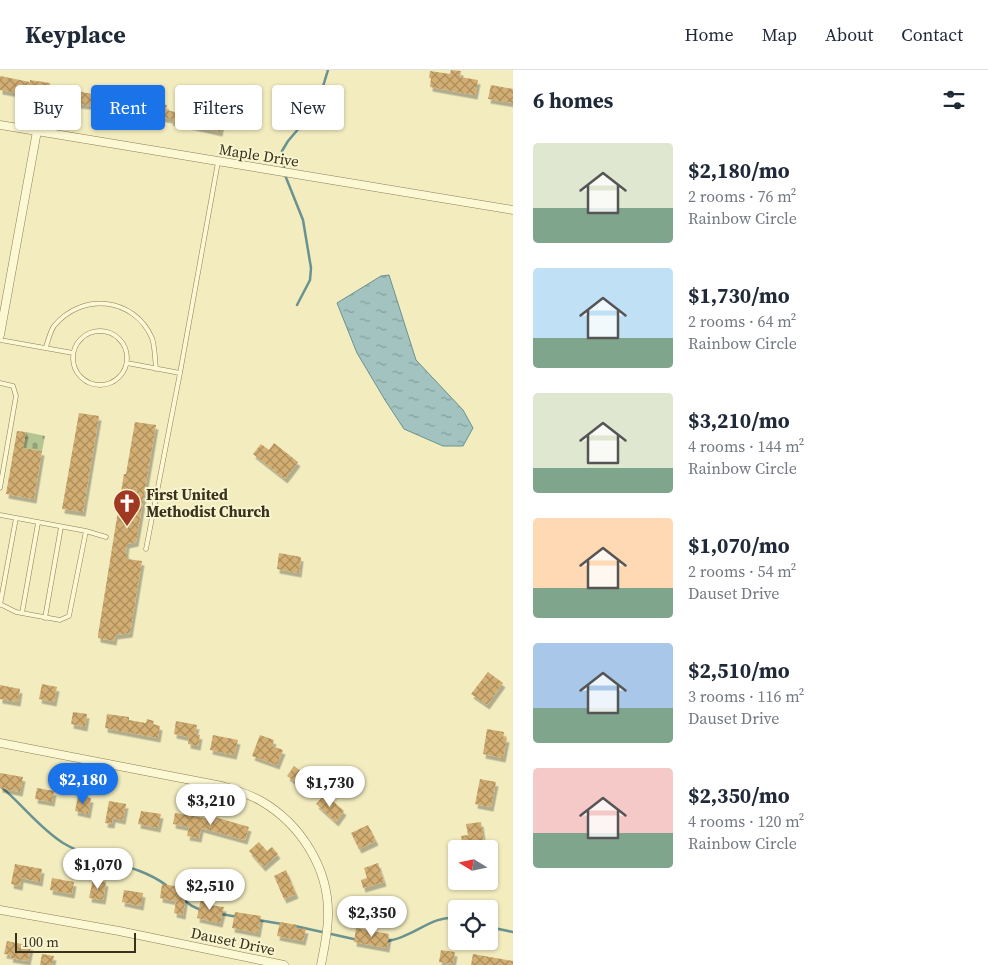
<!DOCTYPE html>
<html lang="en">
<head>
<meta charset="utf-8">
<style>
	body { margin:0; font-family:"Source Serif 4",serif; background:#f2f2f3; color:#1f2937; height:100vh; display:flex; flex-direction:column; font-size:19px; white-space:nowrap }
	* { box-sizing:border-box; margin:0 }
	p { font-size:16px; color:#747a83 }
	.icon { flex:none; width:28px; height:28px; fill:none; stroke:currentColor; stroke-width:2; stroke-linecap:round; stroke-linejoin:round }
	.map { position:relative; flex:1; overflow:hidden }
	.sheet { display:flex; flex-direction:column; background:#fff; width:475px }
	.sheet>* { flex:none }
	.banner { position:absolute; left:15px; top:15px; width:422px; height:45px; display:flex; gap:10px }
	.needle { width:32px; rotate:280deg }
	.tools { position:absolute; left:448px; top:770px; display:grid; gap:10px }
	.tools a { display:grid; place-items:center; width:50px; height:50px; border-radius:5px; background:#fff; box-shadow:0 1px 4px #0004; font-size:25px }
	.scale { position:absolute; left:15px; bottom:12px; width:121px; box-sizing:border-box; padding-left:5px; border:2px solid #3a311c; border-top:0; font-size:14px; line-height:18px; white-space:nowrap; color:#3a311c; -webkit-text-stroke:4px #f8f5d0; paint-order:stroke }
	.price { position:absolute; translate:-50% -42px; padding:0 11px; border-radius:18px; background:#fff; color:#222; font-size:16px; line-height:32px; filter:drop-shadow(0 1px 2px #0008) }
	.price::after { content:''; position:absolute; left:50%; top:30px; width:15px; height:11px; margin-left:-8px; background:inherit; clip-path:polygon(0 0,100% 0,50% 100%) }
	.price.on { background:#1a73e8; color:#fff }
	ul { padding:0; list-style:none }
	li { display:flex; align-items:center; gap:15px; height:125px; padding:0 20px }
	li span { display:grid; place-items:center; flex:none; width:140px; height:100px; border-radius:5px; color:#555 }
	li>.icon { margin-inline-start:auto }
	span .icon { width:60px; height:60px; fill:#fffc; stroke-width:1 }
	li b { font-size:21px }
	h2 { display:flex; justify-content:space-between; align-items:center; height:60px; padding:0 20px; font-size:21px }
	.tag { padding:0 18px; border-radius:5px; background:#fff; box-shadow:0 1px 4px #0004; font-size:18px; line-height:45px }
	.tag.on { background:#1a73e8; color:#fff }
	header { display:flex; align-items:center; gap:30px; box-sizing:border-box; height:70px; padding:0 25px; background:#fff; border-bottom:1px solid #e0e1e3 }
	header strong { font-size:24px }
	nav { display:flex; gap:28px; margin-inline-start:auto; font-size:18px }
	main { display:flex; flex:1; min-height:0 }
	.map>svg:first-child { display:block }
</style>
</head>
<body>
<header>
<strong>Keyplace</strong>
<nav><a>Home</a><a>Map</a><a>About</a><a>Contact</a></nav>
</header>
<main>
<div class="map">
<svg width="513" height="895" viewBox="0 0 513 895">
	<defs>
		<pattern id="cemetery-stones" width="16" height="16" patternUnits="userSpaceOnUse" patternTransform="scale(1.25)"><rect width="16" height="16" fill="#b5c493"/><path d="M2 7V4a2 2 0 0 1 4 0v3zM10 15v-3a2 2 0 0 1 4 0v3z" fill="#94a077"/></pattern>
		<pattern id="water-ripples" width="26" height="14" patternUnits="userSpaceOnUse" patternTransform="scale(1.25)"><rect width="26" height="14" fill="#a3c3c0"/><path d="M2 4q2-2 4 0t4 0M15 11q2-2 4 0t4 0" fill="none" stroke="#869f9b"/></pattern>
		<pattern id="building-cross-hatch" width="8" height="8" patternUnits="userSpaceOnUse" patternTransform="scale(1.25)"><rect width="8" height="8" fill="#d3ae72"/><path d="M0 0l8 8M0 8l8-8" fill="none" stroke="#ac8e5d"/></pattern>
		<filter id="shadow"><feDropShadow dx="2.5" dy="4.5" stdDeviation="0" flood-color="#0004"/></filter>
	</defs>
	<rect width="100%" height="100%" fill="#f2ecbf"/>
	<path fill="url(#cemetery-stones)" d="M26 362 45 366 42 381 23 378Z"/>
	<path fill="url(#water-ripples)" stroke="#699290" d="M389 205 416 290 463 340 473 358 463 376H443L404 359 385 330 357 283 337 233 381 206Z"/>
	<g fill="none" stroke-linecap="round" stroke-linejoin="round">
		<path stroke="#699290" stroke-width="2.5" d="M297 235 310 210 311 198 303 150 285 105 282 81 288 71 312 43 318 33 328 0
			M0 716C22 734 39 758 63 773 95 792 136 793 166 815
			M184 830 192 836 201 840
			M221 844 238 847
			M258 850 282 854
			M295 856 358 870
			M489 857 513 862
			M385 872C392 870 398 869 404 866 422 859 436 846 456 848"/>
	</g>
	<path fill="url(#building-cross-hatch)" filter="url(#shadow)" d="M451 0 461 1 460 7 478 10 475 25 430 17 431 8H429L430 1 450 4Z
		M0 6 30 12V10L50 13V16L87 23 167 35 166 40 222 52 220 62 170 51 171 49 139 44V41L105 35V37L78 34 0 20Z
		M491 15 513 19V33L488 29Z
		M79 343 99 346 83 442 62 439Z
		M135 352 156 355 136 472 127 474 126 481 127 489 142 491 130 563 115 565 114 571 98 568V565L124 404H126Z
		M17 361 26 362 23 378 42 381 34 429 6 424Z
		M274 373 298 392 285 409 253 384 261 374 269 380Z
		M279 483 301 487 299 503 277 499Z
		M488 602 503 613 487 635 471 624Z
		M42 614 57 617 54 632 39 629Z
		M0 615 20 619 18 632 0 629Z
		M73 642 87 644 85 657 71 654Z
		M107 644 129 647V650L146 653 147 649 154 651 153 654 160 656 158 668 105 658Z
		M176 651 197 655 195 664 200 665 198 676 188 674 189 667 174 664Z
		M487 659 504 662 503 667 507 668 503 688 483 684Z
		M213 665 238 670 234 685 210 680Z
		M260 665 274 670 272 676 283 680 277 695 252 686Z
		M294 696 313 710 306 720 287 706Z
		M0 703 23 707 20 722 0 718Z
		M480 709 496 712 491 737 475 734Z
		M37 718 54 721 52 732 35 729Z
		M325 724 344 741 336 752 316 734Z
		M78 726 91 728 88 744 75 741Z
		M109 731 126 734 123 750 113 748 112 754 105 753Z
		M141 741 161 744 158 758 138 754Z
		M175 743 210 749 211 746 249 757 245 770 201 758 199 768 187 766 189 757 173 754Z
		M481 752 484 774 463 777 461 766 468 765 466 754Z
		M368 755 376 771 359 779 351 763Z
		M259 772 267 781 272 777 278 784 263 797 249 781Z
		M378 793 384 812 363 818 361 810 367 808 364 798Z
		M15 794 42 799 40 812 21 808 20 816 11 814Z
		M286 800 296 824 284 829 274 806Z
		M52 808 74 812 72 824 50 820Z
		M93 809 106 812 103 830 89 828Z
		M162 814 187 818 183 845 174 843 176 831 160 828Z
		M124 820 143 823 141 836 122 832Z
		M201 828 210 829 209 835 224 837 220 853 197 848Z
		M235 842 261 846 258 863 232 858Z
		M280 852 297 855 296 858 306 859 303 871 277 866Z
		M356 858 389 864 387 878 354 872Z
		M7 871 31 876 28 891 10 888 11 885 4 884Z
		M441 880 455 882 453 894 439 892Z
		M42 884 54 886 52 895H40Z
		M473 884 513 891V895H471Z"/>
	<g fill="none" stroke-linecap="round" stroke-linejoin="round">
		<g stroke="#8c7d56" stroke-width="5">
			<path id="lane" d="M73 288a27 27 0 1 1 54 0a27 27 0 1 1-54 0Z
				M0 270 73 283
				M46 277C48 271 50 262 54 256 82 222 134 227 152 268 155 277 155 289 156 299
				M127 293 180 303 218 92
				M0 313 13 316 16 326 0 418
				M0 445 86 461 106 467
				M146 479 180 303
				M0 534 16 542 60 550 69 546 86 461
				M0 535 16 448
				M22 543 38 453
				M45 548 61 457"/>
		</g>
		<g stroke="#8c7d56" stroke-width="9">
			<path id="street" d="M0 55 513 140
				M0 265 37 61
				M0 673 222 716C235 720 249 724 261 731 301 754 329 799 328 845 328 862 324 879 321 895
				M0 840 119 861 284 895"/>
		</g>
		<use href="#lane" stroke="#fcf8d3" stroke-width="4"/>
		<use href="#street" stroke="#fcf8d3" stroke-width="8"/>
	</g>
	<defs>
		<g id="church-pin" transform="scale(1.4375)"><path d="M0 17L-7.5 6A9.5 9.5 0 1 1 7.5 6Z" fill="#a03921" stroke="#f8f5d0"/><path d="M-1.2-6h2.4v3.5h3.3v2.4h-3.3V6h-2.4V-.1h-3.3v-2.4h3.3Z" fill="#fff"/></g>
	</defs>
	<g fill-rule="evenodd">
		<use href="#church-pin" x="127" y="433"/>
	</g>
	<g text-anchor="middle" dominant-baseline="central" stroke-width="4" stroke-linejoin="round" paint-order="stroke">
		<g font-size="15" fill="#3a311c" stroke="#f8f5d0">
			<text transform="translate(259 85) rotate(9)">Maple Drive</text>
			<text transform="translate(233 871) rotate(12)">Dauset Drive</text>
		</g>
		<g font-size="15" font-weight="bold" fill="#3a311c" stroke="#f8f5d0" text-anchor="start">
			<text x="146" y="424">First United<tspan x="146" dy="17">Methodist Church</tspan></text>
		</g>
	</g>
</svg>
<div class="tools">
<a><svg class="needle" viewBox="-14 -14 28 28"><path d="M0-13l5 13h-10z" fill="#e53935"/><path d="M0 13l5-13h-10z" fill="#747a83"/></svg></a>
<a><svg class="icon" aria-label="locate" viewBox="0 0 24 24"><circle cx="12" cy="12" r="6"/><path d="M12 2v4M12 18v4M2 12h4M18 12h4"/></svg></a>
</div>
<div class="scale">100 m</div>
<b class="price on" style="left:83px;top:735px">$2,180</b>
<b class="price" style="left:330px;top:738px">$1,730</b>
<b class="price" style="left:211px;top:756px">$3,210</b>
<b class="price" style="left:98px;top:820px">$1,070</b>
<b class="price" style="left:210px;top:841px">$2,510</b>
<b class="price" style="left:372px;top:868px">$2,350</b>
<div class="banner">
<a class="tag">Buy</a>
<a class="tag on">Rent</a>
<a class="tag">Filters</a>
<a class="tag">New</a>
</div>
</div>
<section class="sheet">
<h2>6 homes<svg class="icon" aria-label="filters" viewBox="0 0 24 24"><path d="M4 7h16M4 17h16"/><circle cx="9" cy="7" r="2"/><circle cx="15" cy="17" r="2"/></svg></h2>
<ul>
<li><span style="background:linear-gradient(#dfe7d0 65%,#7fa58c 0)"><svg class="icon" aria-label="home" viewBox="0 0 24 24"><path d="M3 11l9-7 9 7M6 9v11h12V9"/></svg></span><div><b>$2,180/mo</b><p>2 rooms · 76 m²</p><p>Rainbow Circle</p></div></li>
<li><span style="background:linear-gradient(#bfe0f5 70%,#7fa58c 0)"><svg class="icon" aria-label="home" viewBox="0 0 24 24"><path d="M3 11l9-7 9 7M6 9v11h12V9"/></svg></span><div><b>$1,730/mo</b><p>2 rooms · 64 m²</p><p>Rainbow Circle</p></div></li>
<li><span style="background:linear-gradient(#dfe7d0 75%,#7fa58c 0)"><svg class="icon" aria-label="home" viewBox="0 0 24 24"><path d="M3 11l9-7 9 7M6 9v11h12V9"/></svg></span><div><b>$3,210/mo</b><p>4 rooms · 144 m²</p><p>Rainbow Circle</p></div></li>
<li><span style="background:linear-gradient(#ffd9b3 70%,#7fa58c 0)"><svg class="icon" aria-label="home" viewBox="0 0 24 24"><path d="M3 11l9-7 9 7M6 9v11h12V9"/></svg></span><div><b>$1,070/mo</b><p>2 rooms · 54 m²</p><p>Dauset Drive</p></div></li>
<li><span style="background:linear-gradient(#a9c7e8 65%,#7fa58c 0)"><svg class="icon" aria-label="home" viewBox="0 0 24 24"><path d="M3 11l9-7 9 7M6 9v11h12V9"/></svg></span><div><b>$2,510/mo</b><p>3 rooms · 116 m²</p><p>Dauset Drive</p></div></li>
<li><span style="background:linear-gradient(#f6c9c9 65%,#7fa58c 0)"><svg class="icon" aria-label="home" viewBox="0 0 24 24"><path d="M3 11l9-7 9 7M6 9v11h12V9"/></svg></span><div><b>$2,350/mo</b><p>4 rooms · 120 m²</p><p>Rainbow Circle</p></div></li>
</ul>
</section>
</main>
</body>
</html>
